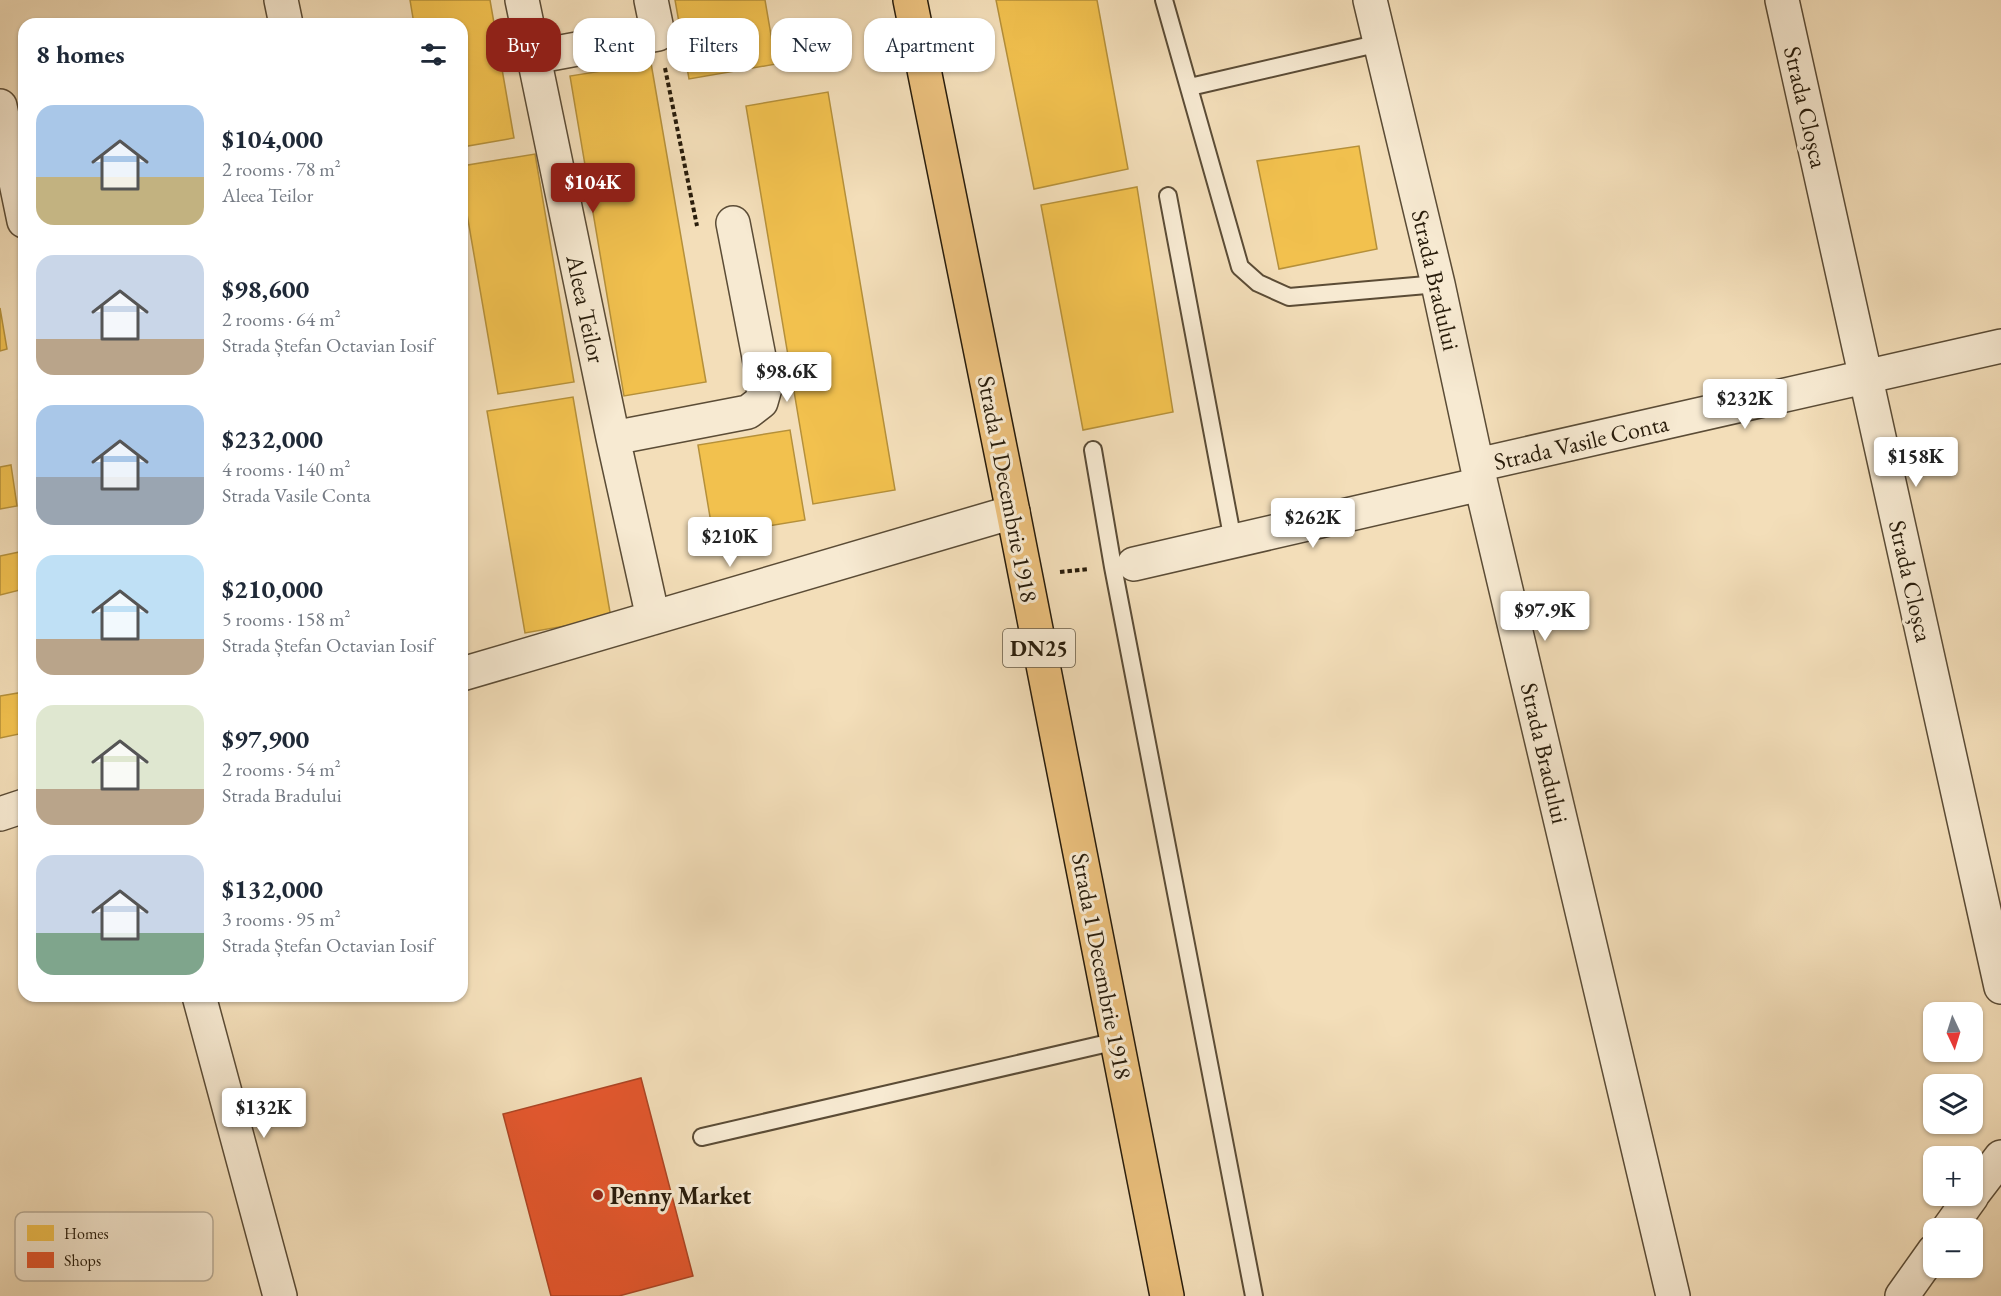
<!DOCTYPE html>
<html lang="en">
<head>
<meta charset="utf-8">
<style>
	body { margin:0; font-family:"EB Garamond",serif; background:#f2f2f3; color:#1f2937; height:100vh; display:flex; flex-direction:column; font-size:22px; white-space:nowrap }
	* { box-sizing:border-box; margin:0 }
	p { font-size:20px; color:#747a83 }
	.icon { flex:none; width:33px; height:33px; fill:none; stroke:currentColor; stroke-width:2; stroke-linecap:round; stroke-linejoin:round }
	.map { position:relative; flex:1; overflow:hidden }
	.panel { position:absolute; left:18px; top:18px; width:450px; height:984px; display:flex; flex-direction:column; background:#fff; border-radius:18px; box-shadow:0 2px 4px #0004 }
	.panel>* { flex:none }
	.banner { position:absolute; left:486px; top:18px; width:570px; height:54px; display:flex; gap:12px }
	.needle { width:39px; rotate:176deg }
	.buttons { position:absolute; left:1923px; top:1002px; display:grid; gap:12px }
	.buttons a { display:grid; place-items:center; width:60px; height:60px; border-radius:12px; background:#fff; box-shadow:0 2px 4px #0004; font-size:30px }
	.price { position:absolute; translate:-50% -51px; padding:0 14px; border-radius:6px; background:#fff; color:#222; font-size:20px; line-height:39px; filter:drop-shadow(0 2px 3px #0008) }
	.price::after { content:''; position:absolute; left:50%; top:36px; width:18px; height:14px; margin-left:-9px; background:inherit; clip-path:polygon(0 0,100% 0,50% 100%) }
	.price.on { background:#8f2418; color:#fff }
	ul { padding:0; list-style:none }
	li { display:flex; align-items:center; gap:18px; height:150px; padding:0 18px }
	li span { display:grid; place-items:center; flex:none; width:168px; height:120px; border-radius:18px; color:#555 }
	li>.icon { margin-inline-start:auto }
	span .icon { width:72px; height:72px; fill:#fffc; stroke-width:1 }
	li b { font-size:26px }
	h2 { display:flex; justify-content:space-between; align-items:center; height:72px; padding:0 18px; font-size:26px }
	.pill { padding:0 21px; border-radius:18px; background:#fff; box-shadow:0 2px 4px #0004; font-size:21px; line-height:54px }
	.pill.on { background:#8f2418; color:#fff }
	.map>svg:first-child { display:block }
</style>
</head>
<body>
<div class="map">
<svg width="2001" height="1296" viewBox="0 0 2001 1296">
	<rect width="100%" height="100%" fill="#f3deb9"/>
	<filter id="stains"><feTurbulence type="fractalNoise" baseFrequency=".00333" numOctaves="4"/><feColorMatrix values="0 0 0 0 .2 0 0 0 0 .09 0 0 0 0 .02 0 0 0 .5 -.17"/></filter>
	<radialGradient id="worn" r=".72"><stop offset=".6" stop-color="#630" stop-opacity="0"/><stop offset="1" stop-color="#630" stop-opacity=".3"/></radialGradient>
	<path fill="#f2c14e" stroke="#b5903a" stroke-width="1.5" d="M410 0H490L514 138 462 147V24H414Z
		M675 0H765L776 64 689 79Z
		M996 0H1097L1128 169 1034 189Z
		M651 63 706 382 624 396 570 76Z
		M828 92 895 490 813 504 746 106Z
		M1359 146 1377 249 1279 269 1257 161Z
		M535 154 574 382 498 394 462 185V166Z
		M1137 187 1173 412 1083 430 1041 205Z
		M0 308 7 349 0 351Z
		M573 397 611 618 525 633 487 411Z
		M790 430 805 520 713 535 698 445Z
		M11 465 17 506 0 509V467Z
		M24 551V589L0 595V556Z
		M24 692V733L0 738V696Z"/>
	<path fill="#e4572e" stroke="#ac4524" stroke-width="1.5" d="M641 1078 693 1276 619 1296H551L503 1114Z"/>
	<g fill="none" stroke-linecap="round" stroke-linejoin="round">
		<g stroke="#5b4c36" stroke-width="20">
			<path id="lane" d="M1164 0 1240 267 1258 283 1289 297 1438 284
				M1190 87 1380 43
				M1168 196 1233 541
				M1093 450 1113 567 1254 1296
				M702 1137 1117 1041"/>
		</g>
		<g stroke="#5b4c36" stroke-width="36">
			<path id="street" d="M281 0 286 24
				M522 0 613 438 653 618
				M1370 0 1438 284 1481 484 1673 1296
				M1782 0 2001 987
				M534 57 658 34 651 0
				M0 106 24 221
				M613 438 748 412 761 402 765 388 733 223
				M1477 465 2001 346
				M1134 564 1481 484
				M462 674 1013 512
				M0 814 24 806
				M199 996 280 1296
				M1972 1195 2001 1157
				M1949 1228 1972 1196
				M1902 1296 1934 1251"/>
		</g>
		<g stroke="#281c0b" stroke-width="36">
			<path id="primary" d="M910 0 1013 512 1167 1296"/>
		</g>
		<path stroke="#281c0b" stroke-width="4" stroke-dasharray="4.5 3" stroke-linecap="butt" d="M665 68 697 226
			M1060 572 1089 569"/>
		<use href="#lane" stroke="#f7ead2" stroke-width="16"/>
		<use href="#street" stroke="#f7ead2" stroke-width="33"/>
		<use href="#primary" stroke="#eabf7c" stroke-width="33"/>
	</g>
	<circle fill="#8f2418" stroke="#f7ead2" stroke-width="2" cx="598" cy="1195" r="6"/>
	<g text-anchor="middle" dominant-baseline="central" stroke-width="6" stroke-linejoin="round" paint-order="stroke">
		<rect fill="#f7ead2" stroke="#665a47" stroke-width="1.5" x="1003" y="629" width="72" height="38" rx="4.5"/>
		<g font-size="22" font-weight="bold" fill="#281c0b">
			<text x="1039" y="648">DN25</text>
		</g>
		<g font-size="24" fill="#281c0b" stroke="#f7ead2">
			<text transform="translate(1806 107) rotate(77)">Strada Cloșca</text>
			<text transform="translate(1436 280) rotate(77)">Strada Bradului</text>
			<text transform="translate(586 309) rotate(78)">Aleea Teilor</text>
			<text transform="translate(1581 442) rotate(-13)">Strada Vasile Conta</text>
			<text transform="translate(1008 489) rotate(79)">Strada 1 Decembrie 1918</text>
			<text transform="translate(1911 581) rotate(77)">Strada Cloșca</text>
			<text transform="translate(1545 753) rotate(77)">Strada Bradului</text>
			<text transform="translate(1102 966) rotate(79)">Strada 1 Decembrie 1918</text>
		</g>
		<g font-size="24" font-weight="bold" fill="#281c0b" stroke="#f7ead2" text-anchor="start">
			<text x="610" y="1195">Penny Market</text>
		</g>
	</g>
	<rect x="15" y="1212" width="198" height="69" rx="9" fill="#f7ead2" stroke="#b9ac96" stroke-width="1.5"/>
	<rect x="27" y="1225" width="27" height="16" fill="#f2c14e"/>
	<rect x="27" y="1252" width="27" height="16" fill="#e4572e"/>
	<g font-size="16" fill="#281c0b">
		<text x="64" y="1239">Homes</text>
		<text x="64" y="1266">Shops</text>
	</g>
	<rect width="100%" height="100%" filter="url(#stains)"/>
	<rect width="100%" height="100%" fill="url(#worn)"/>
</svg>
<div class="buttons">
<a><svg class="needle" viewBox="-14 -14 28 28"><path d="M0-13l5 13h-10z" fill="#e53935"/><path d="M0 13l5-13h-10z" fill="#747a83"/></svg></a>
<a><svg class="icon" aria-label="layers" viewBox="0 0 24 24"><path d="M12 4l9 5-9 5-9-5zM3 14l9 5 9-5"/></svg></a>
<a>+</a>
<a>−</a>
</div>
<b class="price on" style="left:593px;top:214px">$104K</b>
<b class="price" style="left:787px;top:403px">$98.6K</b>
<b class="price" style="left:1745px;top:430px">$232K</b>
<b class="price" style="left:1916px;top:488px">$158K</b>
<b class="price" style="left:1313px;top:549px">$262K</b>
<b class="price" style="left:730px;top:568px">$210K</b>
<b class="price" style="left:1545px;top:642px">$97.9K</b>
<b class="price" style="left:264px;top:1139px">$132K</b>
<div class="banner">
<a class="pill on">Buy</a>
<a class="pill">Rent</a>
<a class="pill">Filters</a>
<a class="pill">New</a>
<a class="pill">Apartment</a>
</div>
<section class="panel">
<h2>8 homes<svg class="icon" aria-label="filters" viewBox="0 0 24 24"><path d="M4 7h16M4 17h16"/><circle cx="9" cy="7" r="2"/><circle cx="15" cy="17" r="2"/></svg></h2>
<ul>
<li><span style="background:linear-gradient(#a9c7e8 60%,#c2b280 0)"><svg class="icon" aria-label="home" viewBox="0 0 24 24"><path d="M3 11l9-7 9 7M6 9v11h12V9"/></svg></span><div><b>$104,000</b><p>2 rooms · 78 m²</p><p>Aleea Teilor</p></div></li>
<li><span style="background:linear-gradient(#c9d6e8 70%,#b9a48a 0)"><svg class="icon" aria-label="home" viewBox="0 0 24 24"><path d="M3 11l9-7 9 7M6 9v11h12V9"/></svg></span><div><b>$98,600</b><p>2 rooms · 64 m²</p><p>Strada Ștefan Octavian Iosif</p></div></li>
<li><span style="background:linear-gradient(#a9c7e8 60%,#9aa5b1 0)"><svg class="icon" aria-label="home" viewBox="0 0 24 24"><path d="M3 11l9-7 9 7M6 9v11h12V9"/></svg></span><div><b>$232,000</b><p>4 rooms · 140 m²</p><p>Strada Vasile Conta</p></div></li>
<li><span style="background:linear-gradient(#bfe0f5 70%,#b9a48a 0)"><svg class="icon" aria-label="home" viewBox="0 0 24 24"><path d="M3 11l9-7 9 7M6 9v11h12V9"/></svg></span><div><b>$210,000</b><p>5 rooms · 158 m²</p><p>Strada Ștefan Octavian Iosif</p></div></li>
<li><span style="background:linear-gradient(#dfe7d0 70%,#b9a48a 0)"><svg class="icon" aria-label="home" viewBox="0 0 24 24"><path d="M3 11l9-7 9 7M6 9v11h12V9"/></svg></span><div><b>$97,900</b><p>2 rooms · 54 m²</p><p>Strada Bradului</p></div></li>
<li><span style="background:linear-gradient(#c9d6e8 65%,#7fa58c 0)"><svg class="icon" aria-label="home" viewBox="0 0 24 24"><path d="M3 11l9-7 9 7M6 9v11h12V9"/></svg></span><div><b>$132,000</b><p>3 rooms · 95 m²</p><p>Strada Ștefan Octavian Iosif</p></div></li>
</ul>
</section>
</div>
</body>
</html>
